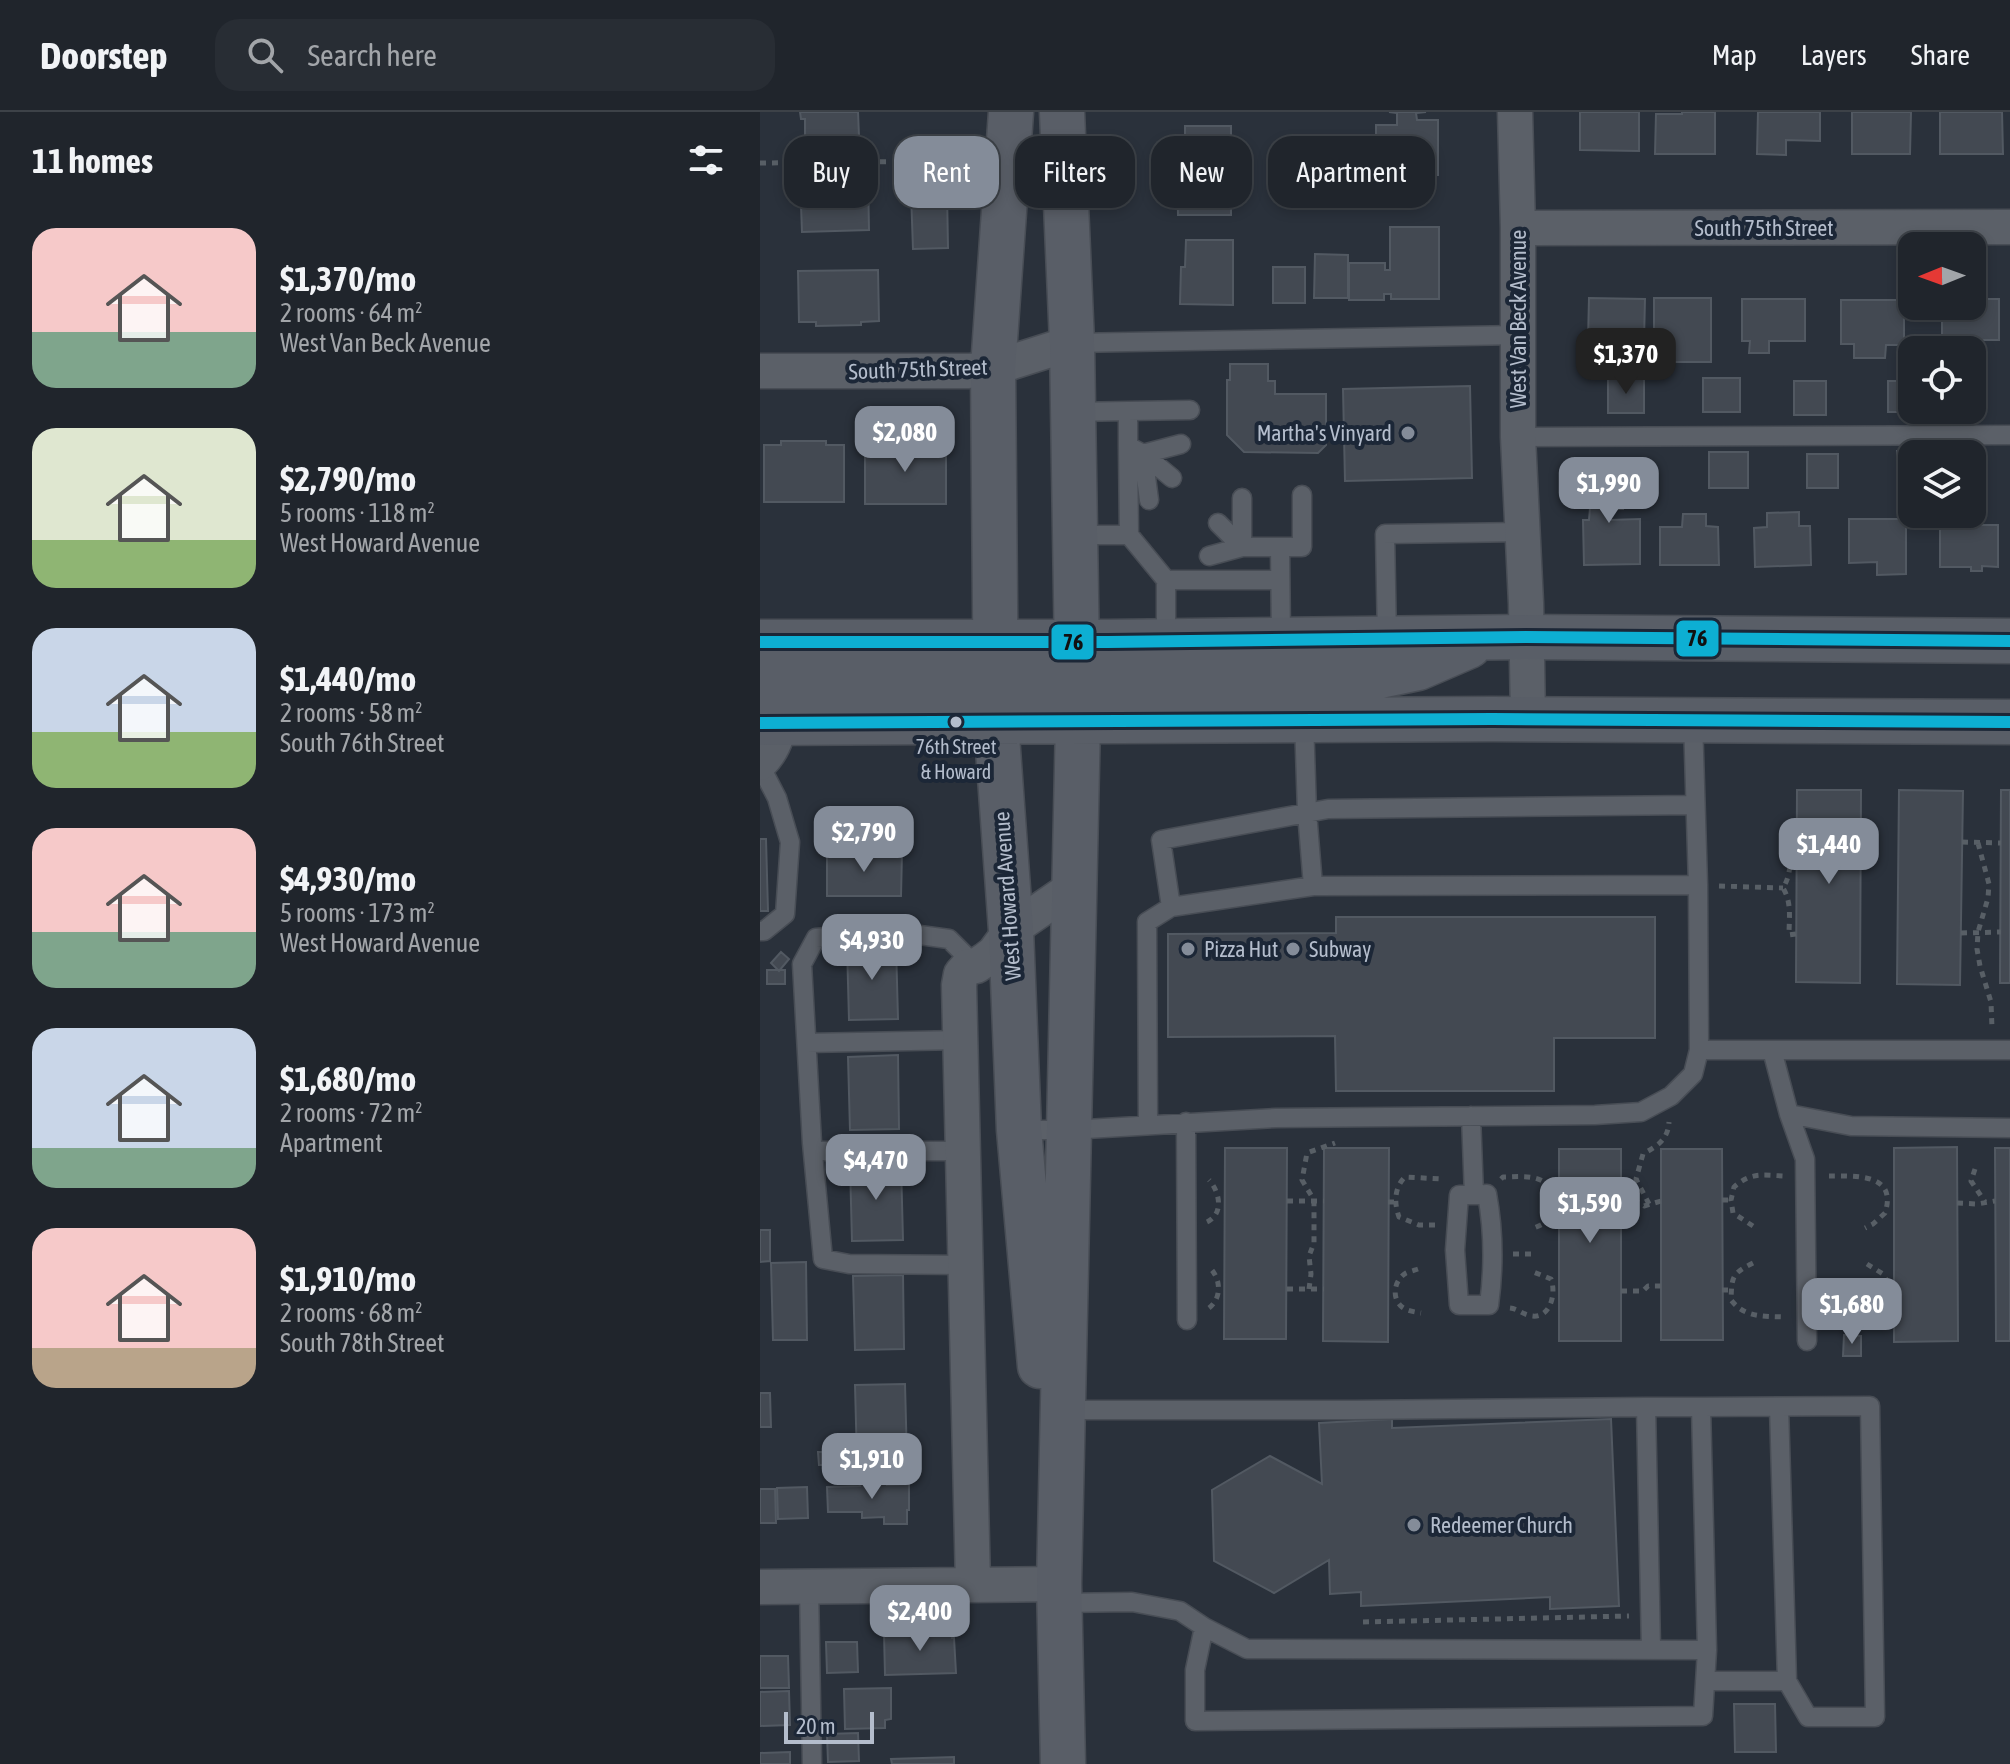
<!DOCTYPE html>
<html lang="en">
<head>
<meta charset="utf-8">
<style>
	body { margin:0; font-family:"Asap Condensed",sans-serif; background:#282d34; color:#f1f3f6; height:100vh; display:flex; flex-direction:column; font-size:30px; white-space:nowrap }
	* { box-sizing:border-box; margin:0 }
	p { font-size:26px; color:#a2a5a9 }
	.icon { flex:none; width:44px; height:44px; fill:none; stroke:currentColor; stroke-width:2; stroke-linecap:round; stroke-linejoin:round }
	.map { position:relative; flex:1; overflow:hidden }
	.details { display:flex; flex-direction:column; background:#20252c; width:760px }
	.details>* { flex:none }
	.banner { position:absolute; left:24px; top:24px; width:760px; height:72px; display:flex; gap:16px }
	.needle { width:52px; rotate:269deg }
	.fabs { position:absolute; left:1138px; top:120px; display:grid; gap:16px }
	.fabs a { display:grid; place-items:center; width:88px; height:88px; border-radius:16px; background:#20252c; box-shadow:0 4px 12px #0003,0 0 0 2px #3d4248; font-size:40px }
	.scale { position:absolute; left:24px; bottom:20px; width:90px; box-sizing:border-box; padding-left:8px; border:4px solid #b4bdcc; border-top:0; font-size:22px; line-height:28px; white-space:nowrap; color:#b4bdcc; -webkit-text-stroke:6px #1c2737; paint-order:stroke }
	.price { position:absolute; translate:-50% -68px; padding:0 18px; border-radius:16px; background:#848c99; color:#fff; font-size:26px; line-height:52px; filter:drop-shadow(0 2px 4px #0008) }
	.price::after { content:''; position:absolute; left:50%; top:48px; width:24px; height:18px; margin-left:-12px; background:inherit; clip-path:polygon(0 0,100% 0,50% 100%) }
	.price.active { background:#222; color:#fff }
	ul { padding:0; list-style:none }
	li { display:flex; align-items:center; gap:24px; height:200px; padding:0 32px }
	li span { display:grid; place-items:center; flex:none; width:224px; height:160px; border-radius:24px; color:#555 }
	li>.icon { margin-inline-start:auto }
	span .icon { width:96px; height:96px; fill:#fffc; stroke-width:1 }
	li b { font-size:34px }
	h2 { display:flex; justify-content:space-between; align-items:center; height:96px; padding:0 32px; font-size:34px }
	.pill { padding:0 28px; border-radius:24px; background:#20252c; box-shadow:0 4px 12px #0003,0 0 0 2px #3d4248; font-size:28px; line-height:72px }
	.pill.active { background:#848c99; color:#fff }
	header { display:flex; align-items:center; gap:48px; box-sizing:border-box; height:112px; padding:0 40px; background:#20252c; border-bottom:2px solid #3d4248 }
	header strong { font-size:38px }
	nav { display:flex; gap:44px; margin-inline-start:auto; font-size:28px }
	.search { width:560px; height:72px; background:#282d34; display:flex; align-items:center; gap:20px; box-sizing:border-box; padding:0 28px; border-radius:24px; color:#a2a5a9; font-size:30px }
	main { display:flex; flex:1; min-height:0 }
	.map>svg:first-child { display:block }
</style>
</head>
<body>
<header>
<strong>Doorstep</strong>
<div class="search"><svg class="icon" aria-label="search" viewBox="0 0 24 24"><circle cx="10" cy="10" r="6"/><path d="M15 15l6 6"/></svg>Search here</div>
<nav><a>Map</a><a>Layers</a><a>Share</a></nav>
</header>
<main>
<section class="details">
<h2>11 homes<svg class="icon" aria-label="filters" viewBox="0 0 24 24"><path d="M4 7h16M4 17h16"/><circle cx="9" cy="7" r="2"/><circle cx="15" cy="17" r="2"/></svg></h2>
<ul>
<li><span style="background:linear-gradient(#f6c9c9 65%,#7fa58c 0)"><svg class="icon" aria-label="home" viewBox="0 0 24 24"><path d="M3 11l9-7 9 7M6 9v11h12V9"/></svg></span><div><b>$1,370/mo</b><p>2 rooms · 64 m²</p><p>West Van Beck Avenue</p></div></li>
<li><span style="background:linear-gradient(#dfe7d0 70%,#8fb573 0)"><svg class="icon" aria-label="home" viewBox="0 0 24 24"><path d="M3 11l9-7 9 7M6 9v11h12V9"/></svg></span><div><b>$2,790/mo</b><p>5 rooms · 118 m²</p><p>West Howard Avenue</p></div></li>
<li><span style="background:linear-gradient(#c9d6e8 65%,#8fb573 0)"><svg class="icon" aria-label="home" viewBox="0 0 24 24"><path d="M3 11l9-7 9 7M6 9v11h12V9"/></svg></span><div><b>$1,440/mo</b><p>2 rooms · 58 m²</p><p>South 76th Street</p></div></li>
<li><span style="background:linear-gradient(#f6c9c9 65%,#7fa58c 0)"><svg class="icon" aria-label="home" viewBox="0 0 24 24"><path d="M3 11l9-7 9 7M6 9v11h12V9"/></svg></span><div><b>$4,930/mo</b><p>5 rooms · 173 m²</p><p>West Howard Avenue</p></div></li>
<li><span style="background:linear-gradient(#c9d6e8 75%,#7fa58c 0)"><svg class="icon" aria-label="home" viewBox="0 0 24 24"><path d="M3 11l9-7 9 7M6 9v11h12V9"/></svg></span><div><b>$1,680/mo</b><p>2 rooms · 72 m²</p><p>Apartment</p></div></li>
<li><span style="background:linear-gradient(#f6c9c9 75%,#b9a48a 0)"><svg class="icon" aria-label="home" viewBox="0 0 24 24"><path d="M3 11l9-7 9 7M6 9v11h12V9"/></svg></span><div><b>$1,910/mo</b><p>2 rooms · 68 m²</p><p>South 78th Street</p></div></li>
</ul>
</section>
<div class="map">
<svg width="1250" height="1652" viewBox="0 0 1250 1652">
	<rect width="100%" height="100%" fill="#2a313b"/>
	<path fill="#434952" stroke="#525962" stroke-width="2" d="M40 0H98L99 24 45 25V7H41Z
		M629 0H666L656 1 657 8H678V63H616V13H637V1Z
		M820 0H879V39L820 38Z
		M922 0H955V42H895L896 2H922Z
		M998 0H1060V29L1026 28V43L997 42Z
		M1092 0H1151L1150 42H1092Z
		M1180 0H1242L1243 42H1180Z
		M425 14H471V103H418L417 56H425Z
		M108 64 109 118 42 120 40 66Z
		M151 80H187L188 136 153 137Z
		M630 115H679V187H631V182H624V188H589V151H625V158H630Z
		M426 128H473V193L420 192 421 155H425Z
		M555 142 588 143V186H554Z
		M513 155H545V191H513Z
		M118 158 119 209 101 210V213L56 214V210H39L38 159Z
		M829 186 885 187 884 228H828Z
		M894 186H951V250H912V227H894Z
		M982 187H1045V229H1009V241H989L990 229H982Z
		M1212 187H1239V228H1182V194H1212Z
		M1081 188H1144V233H1126L1125 246H1094V232H1081Z
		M470 252H508V269H515V282H566V333L558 341 484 340 467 323V268H470Z
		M884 266V301H848V267Z
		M943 266H980V300H943Z
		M1034 269H1066V303H1034Z
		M1128 269H1152V298H1158V300H1128Z
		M710 274 712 366 585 369 583 277Z
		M21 329H66V333H84V390H4V333H21Z
		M124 330H167V336H186V392H105V335L125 336Z
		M1137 339H1173V342H1152V379H1137Z
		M949 340H988V376H949Z
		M1047 342H1078V376H1047Z
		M827 363 863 364V397H849V408L880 407V452L824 453 823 408H829L830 396H827Z
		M1039 400V414H1050L1051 453 995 455 994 416 1007 415V401Z
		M923 402H946V414L958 415 959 453H900V415H922Z
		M1089 407H1146V462L1117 463V450L1089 451Z
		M1208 408H1217V413H1238V455L1222 454V459H1211V455H1180V413H1208Z
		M1037 678H1101L1100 871 1036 870Z
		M1139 678 1203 679 1200 873 1137 872Z
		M1241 678H1250V871H1240Z
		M0 727H6L8 799H0Z
		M67 740H142L141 784H67Z
		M576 805H895V926H794V979H576L575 924 408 925V822L576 821Z
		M136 833 138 907 89 908 87 834Z
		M21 840 29 847 19 859 11 851Z
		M7 858H25V872H7Z
		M138 943 139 1017 90 1018 88 945Z
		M1197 1035 1198 1229 1134 1230V1036Z
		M465 1036H527L526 1227H464Z
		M564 1036H629L628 1230 563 1229Z
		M1235 1036H1250V1229H1236Z
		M799 1037H861V1229H799Z
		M901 1037H962L963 1228H901Z
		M141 1052 143 1128 92 1129 90 1053Z
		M0 1118H10V1149L0 1150Z
		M46 1150 47 1228H13L11 1151Z
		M143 1163 144 1237 95 1238 93 1164Z
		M1084 1223 1101 1224V1244H1083Z
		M145 1272 147 1348 97 1349 95 1273Z
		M0 1281H10L11 1315H0Z
		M632 1307V1316L851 1307 859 1494 790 1497V1485L601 1494V1480L570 1482 569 1448 514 1481 454 1449 452 1378 510 1344 562 1372 559 1311Z
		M58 1340H73V1353H59Z
		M127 1370V1373L149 1372V1398H147V1412H124V1405L102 1406V1400H68L67 1375 100 1374 99 1371Z
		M47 1375 48 1406 18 1407 17 1376Z
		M0 1377H15L16 1411H0Z
		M192 1519V1526H194L196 1561 125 1563 124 1521Z
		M66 1530H97L98 1560 67 1561Z
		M0 1544H28L29 1576H0Z
		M131 1576V1607L125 1608V1616L85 1617 84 1577Z
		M29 1579 30 1613 0 1614V1580Z
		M974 1592H1015L1016 1640H975Z
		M98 1621 99 1649 68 1650 67 1622Z
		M30 1640V1652H0V1641Z
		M194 1645V1652H132L131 1647Z"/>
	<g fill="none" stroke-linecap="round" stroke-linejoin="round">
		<g stroke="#484d55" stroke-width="21">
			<path id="lane" d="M312 231 759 223
				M368 299 430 298
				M313 300 368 299V334L383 342 421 332
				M758 325 1250 323
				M368 334 369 423
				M389 388 383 342 412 366
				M458 411 482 435V386
				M316 423H369L406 468H520
				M520 435H542V383
				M449 444 482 435H520L521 528
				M406 468V529
				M627 527 625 422 763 420
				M544 608 547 700 553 774
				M0 653 17 686 30 730 25 802 4 819H0
				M411 795 401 728 568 697 935 693
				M47 931 201 928
				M939 938H1250
				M1012 938 1029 1002 1045 1047 1047 1229
				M1029 1002 1091 1014 1250 1016
				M711 1004 714 1083H699L695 1138 699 1193H729C734 1156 734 1120 727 1082L714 1083
				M426 1010 427 1208
				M388 1013 387 810 411 795 553 774 938 773
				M259 1018H309L516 1006 835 1003 881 1000 911 984 933 962 939 938 938 773 933 608
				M53 1039H203
				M205 1153 89 1152 63 1147 52 1031 42 852 56 826 130 819 189 827 216 854
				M941 1295 1110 1294 1115 1605H1048L1027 1569H945
				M1019 1295 1027 1569
				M303 1298H595L886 1295 891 1537
				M49 1474 52 1652
				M299 1491 372 1490 420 1499 444 1515 487 1537 947 1538
				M444 1515 435 1558V1609L943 1604 947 1538 941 1295H886"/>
		</g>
		<g stroke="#484d55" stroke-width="37">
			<path id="street" d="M755 0 758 116V325L766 491 768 607
				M758 116 1250 115
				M0 259H209L233 256 312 231
				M0 651C12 639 16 628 20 611
				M213 1473 199 873 201 862 207 855 216 854 225 848 234 841 251 818 315 774
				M0 1475 299 1472"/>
		</g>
		<g stroke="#484d55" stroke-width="47">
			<path id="secondary" d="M251 0 233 256 236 610 251 818 259 1018 280 1254
				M302 0 312 231 318 609 299 1472 303 1652
				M0 530H348L766 525 1250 529
				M0 570 29 568 257 567 265 565
				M236 610C250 580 276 573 307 567L577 571 601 568 658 556 709 534
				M0 611 732 607 1250 610"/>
		</g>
		<path stroke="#585f66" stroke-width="5" stroke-dasharray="6 6" stroke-linecap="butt" d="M0 51 206 49
			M1202 730 1241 731
			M1218 731 1229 772 1228 786 1218 820 1217 837 1220 854 1231 890 1232 916
			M959 774 1023 776
			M1201 821 1241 820
			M1036 822 1029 823C1029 806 1032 791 1023 776 1032 761 1030 747 1030 730H1037
			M1215 1057 1211 1069 1225 1090
			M1069 1064C1095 1064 1138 1061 1125 1101L1113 1112 1105 1116
			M741 1067 743 1065C756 1065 775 1062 787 1072 796 1081 797 1099 788 1108 784 1112 777 1115 771 1117
			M962 1088H971
			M527 1089H564
			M861 1089H876L884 1094 901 1089
			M628 1090H636
			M1197 1091 1217 1092 1235 1089
			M889 1092 876 1067 883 1042C897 1034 908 1028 909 1010
			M447 1110C464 1102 460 1080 449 1068
			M675 1113H659L639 1105C634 1091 634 1076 645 1065L682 1067
			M993 1114 973 1101 971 1088 974 1075C991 1060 1002 1063 1023 1064
			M753 1142H772
			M993 1151C971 1162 972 1165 971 1188 985 1206 1004 1204 1025 1205
			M658 1157C655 1158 648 1160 646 1161 634 1168 631 1186 642 1195 647 1199 655 1200 661 1201
			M527 1177H564
			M549 1177 551 1162 549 1144 554 1131V1088L542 1068 547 1041 575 1031
			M962 1178H972
			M861 1179H883L888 1174H901
			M449 1196C462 1186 461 1167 450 1156
			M750 1196C758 1197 761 1201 768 1203 789 1210 797 1183 791 1167L771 1159
			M1101 1207 1119 1197 1127 1184V1169L1123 1162 1107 1152
			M603 1510 869 1504"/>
		<use href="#lane" stroke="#5b6068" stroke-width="18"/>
		<use href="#street" stroke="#5b6068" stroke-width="34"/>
		<use href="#secondary" stroke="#595e67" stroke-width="44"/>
		<g stroke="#1c2737" stroke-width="18">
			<path id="bus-1" d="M0 530H348L766 525 1250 529
				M0 611 732 607 1250 610"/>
		</g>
		<use href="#bus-1" stroke="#0dafd3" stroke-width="12"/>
	</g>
	<g fill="#848c99" stroke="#1c2737" stroke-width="3">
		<circle cx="648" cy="321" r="8"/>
		<circle cx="428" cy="837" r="8"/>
		<circle cx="533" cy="837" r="8"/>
		<circle cx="654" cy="1413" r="8"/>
	</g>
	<circle fill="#b4bdcc" stroke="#1c2737" stroke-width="3" cx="196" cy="610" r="7"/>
	<g text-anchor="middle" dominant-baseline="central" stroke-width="8" stroke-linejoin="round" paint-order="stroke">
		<g font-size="20" fill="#b4bdcc" stroke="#1c2737">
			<text x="196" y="634">76th Street<tspan x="196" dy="25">&amp; Howard</tspan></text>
		</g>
		<g font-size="22" fill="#b4bdcc" stroke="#1c2737">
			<text x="1004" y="116">South 75th Street</text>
			<text transform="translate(758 207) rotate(-90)">West Van Beck Avenue</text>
			<text transform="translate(158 257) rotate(-2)">South 75th Street</text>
			<text transform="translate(247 784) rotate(-94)">West Howard Avenue</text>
		</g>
		<g font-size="22" fill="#b4bdcc" stroke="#1c2737" text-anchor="start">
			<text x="632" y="321" text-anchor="end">Martha's Vinyard</text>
			<text x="444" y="837">Pizza Hut</text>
			<text x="549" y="837">Subway</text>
			<text x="670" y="1413">Redeemer Church</text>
		</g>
	</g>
	<g stroke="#1c2737" stroke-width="3">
		<rect x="915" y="507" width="45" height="39" rx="8" fill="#0dafd3"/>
		<rect x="290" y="511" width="45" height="38" rx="8" fill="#0dafd3"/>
	</g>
	<g font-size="22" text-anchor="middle" font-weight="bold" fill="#111">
		<text x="937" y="534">76</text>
		<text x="313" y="538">76</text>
	</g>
</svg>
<div class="fabs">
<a><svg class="needle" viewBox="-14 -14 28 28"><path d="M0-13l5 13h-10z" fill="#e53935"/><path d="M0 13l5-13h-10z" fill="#a2a5a9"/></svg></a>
<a><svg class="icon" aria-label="locate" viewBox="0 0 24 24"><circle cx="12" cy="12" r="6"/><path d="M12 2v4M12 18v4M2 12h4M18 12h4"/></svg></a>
<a><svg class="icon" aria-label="layers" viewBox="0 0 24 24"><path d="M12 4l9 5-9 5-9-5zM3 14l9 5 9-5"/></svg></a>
</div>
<div class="scale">20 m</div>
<b class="price active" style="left:866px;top:284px">$1,370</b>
<b class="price" style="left:145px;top:362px">$2,080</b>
<b class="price" style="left:849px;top:413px">$1,990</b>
<b class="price" style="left:104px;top:762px">$2,790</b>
<b class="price" style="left:1069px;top:774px">$1,440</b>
<b class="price" style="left:112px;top:870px">$4,930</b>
<b class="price" style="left:116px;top:1090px">$4,470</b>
<b class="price" style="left:830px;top:1133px">$1,590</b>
<b class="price" style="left:1092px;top:1234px">$1,680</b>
<b class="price" style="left:112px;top:1389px">$1,910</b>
<b class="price" style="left:160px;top:1541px">$2,400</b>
<div class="banner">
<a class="pill">Buy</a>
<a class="pill active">Rent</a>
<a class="pill">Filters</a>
<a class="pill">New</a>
<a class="pill">Apartment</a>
</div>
</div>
</main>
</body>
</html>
